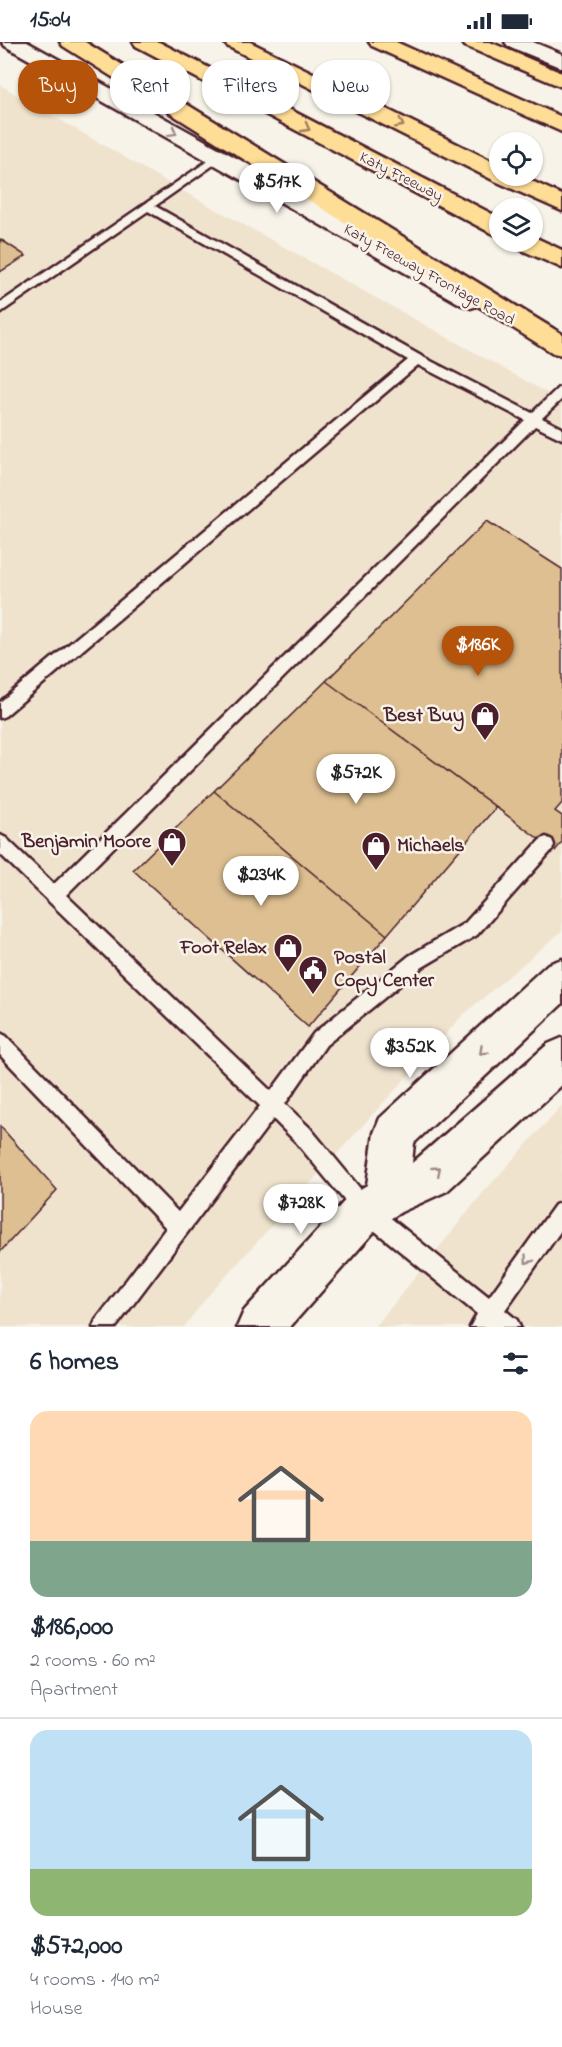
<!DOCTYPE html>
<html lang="en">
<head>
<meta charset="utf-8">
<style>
	body { margin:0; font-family:"Indie Flower",sans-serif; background:#f6f6f7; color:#1f2937; height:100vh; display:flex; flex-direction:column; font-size:22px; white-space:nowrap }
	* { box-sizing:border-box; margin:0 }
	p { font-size:20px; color:#747a83 }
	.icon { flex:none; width:33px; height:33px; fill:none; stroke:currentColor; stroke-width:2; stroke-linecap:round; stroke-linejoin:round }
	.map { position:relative; height:1285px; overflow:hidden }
	.sheet { display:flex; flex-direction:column; background:#fff; flex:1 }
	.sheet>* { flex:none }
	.banner { position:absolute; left:18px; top:18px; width:526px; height:54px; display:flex; gap:12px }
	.buttons { position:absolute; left:489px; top:90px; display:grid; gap:12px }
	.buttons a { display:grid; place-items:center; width:54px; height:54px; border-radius:50%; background:#fff; box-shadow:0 2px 4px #0004; font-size:30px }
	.price { position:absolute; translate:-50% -51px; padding:0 14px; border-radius:21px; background:#fff; color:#222; font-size:20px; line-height:39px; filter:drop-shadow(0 2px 3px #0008) }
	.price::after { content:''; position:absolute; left:50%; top:36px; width:18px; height:14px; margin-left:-9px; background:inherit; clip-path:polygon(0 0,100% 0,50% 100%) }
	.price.selected { background:#b45309; color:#fff }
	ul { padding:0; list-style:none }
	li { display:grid; align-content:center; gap:12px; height:318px; padding:0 30px }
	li+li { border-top:2px solid #e0e1e3 }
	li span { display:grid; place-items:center; height:186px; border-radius:18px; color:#555 }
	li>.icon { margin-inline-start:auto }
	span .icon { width:108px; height:108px; fill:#fffc; stroke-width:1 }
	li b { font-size:26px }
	h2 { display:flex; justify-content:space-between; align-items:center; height:72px; padding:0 30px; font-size:26px }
	.pill { padding:0 21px; border-radius:24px; background:#fff; box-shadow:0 2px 4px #0004; font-size:21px; line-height:54px }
	.pill.selected { background:#b45309; color:#fff }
	.status { display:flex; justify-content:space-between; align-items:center; height:42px; padding:0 30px; background:#fff; direction:ltr }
	.status svg { height:16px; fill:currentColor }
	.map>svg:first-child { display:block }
</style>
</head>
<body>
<div class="status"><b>15:04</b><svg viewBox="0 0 49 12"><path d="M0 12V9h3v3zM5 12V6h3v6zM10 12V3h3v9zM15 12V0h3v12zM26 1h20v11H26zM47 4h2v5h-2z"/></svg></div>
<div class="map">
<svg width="562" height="1285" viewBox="0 0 562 1285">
	<rect width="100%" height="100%" fill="#f7f3e8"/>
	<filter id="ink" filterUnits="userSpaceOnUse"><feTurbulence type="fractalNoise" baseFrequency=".0167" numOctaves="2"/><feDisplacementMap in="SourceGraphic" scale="12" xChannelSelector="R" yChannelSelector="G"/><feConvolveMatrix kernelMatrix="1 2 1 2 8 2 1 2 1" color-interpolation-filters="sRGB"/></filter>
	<g filter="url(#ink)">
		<path fill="#efe3ce" d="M0 43 174 144 562 359V889L463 973 207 1255 184 1285H0Z
			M562 1063V1285H375L482 1152Z"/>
		<path fill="#ddbf91" stroke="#4a1f2b" stroke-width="1.5" d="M0 197 26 214 0 230Z
			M487 479 562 527V761L555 769 562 774V800L555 809 326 639Z
			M326 639 496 765 387 893 214 749Z
			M214 749 387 893 308 985 133 828Z
			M0 1084 57 1148 0 1210Z"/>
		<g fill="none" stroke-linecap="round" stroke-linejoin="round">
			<g stroke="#4a1f2b" stroke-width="5">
				<path id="service" d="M218 112 223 115 222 117 155 164 421 314 532 371 558 346 562 345V357L542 376 562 386V397L535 384 66 853 271 1049 314 991 409 914 465 881 540 798 546 795 552 798 554 803 552 808 477 893 421 926 326 1003 285 1062 310 1086 372 1161 489 1255 555 1163 562 1160V1187L505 1268 517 1278 520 1285H470L477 1272 358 1175 296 1100 273 1077 116 1285H93L96 1278 166 1186 0 1013V991L6 994 178 1170 260 1064 0 812V793L6 796 54 842 525 378 418 323 5 674 0 676V660L408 318 148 169 0 271V261Z"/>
			</g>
			<g stroke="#4a1f2b" stroke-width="5">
				<path id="tertiary" d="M562 917V962L414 1101 412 1121 548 1002 562 996V1043L447 1149 401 1170 380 1183 290 1285H237L244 1269 350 1153 367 1143 374 1091 380 1076 548 922Z"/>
			</g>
			<g stroke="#4a1f2b" stroke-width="5">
				<path id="secondary" d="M2 0H27L480 251 484 257 480 263 471 266 462 263 5 4Z
					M505 0H533L562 12V26L508 4Z"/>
			</g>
			<g stroke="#4a1f2b" stroke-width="5">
				<path id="motorway" d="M60 0H85L562 292V313L553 311 63 4Z
					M133 0H159L500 176V194L491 191 136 4Z
					M224 0H250L500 123V134H521L562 153V169L495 139 227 4Z
					M369 0H396L562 75V90L372 4Z
					M462 0H490L562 31V45L465 4Z
					M532 194 562 208V226L517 206 514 200H532Z"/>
			</g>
			<use href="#service" fill="#f7f3e8" fill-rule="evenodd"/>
			<use href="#tertiary" fill="#f7f3e8" fill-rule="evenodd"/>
			<use href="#secondary" fill="#f7f3e8" fill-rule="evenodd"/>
			<use href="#motorway" fill="#fedd96" fill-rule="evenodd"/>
		</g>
		<defs><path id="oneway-chevron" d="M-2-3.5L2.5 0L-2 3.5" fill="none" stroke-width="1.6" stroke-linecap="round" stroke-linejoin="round" transform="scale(1.5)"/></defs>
		<g stroke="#a47e60">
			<use href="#oneway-chevron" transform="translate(400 82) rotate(27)"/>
			<use href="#oneway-chevron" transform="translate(306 86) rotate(28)"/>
		</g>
		<g stroke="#a0898a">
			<use href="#oneway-chevron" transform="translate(173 90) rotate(29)"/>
			<use href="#oneway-chevron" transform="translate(483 1009) rotate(137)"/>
			<use href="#oneway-chevron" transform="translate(437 1128) rotate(-41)"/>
			<use href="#oneway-chevron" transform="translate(528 1218) rotate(126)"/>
		</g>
	</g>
	<defs>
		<g id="shop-pin" transform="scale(1.5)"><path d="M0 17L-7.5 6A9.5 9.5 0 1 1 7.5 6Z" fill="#4a1f2b" stroke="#f7f3e8"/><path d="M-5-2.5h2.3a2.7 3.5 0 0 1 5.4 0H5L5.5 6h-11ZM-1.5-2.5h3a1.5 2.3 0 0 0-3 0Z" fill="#fff"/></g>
		<g id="civic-pin" transform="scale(1.5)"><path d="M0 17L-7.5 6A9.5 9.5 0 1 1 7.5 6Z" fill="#4a1f2b" stroke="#f7f3e8"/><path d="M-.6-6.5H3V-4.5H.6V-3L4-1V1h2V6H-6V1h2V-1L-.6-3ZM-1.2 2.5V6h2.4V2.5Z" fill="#fff"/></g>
	</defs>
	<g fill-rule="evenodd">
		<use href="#shop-pin" x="485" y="674"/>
		<use href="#shop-pin" x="172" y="800"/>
		<use href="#shop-pin" x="376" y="804"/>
		<use href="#shop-pin" x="288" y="906"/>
		<use href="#civic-pin" x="313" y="928"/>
	</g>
	<g text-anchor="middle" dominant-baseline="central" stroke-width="5" stroke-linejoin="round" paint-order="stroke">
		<g font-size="16" fill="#4a1f2b" stroke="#f7f3e8">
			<text transform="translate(401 135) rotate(27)">Katy Freeway</text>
			<text transform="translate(429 233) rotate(29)">Katy Freeway Frontage Road</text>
		</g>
		<g font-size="20" font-weight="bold" fill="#4a1f2b" stroke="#f7f3e8" text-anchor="end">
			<text x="464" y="674">Best Buy</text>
			<text x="151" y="800">Benjamin Moore</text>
			<text x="397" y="804" text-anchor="start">Michaels</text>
			<text x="267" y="906">Foot Relax</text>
			<text x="334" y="916" text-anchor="start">Postal<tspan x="334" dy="23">Copy Center</tspan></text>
		</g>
	</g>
</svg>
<div class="buttons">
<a><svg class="icon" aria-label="locate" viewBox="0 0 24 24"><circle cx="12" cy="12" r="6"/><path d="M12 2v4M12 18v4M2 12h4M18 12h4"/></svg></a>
<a><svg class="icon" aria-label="layers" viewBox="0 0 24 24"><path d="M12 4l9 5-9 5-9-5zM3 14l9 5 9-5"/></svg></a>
</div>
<b class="price" style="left:277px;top:172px">$517K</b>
<b class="price selected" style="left:478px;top:635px">$186K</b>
<b class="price" style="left:356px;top:763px">$572K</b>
<b class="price" style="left:261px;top:865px">$234K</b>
<b class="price" style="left:410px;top:1037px">$352K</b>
<b class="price" style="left:301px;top:1193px">$728K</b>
<div class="banner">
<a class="pill selected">Buy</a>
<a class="pill">Rent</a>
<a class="pill">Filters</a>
<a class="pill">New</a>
</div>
</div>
<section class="sheet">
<h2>6 homes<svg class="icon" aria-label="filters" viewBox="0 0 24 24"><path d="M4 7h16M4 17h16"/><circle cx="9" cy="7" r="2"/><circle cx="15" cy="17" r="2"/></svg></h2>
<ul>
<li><span style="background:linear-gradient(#ffd9b3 70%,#7fa58c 0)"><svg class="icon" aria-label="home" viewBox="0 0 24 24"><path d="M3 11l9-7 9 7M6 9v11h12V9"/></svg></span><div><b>$186,000</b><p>2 rooms · 60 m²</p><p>Apartment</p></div></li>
<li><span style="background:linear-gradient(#bfe0f5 75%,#8fb573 0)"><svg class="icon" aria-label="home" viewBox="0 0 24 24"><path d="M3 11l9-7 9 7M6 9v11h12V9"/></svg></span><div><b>$572,000</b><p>4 rooms · 140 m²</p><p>House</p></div></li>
</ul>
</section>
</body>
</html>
